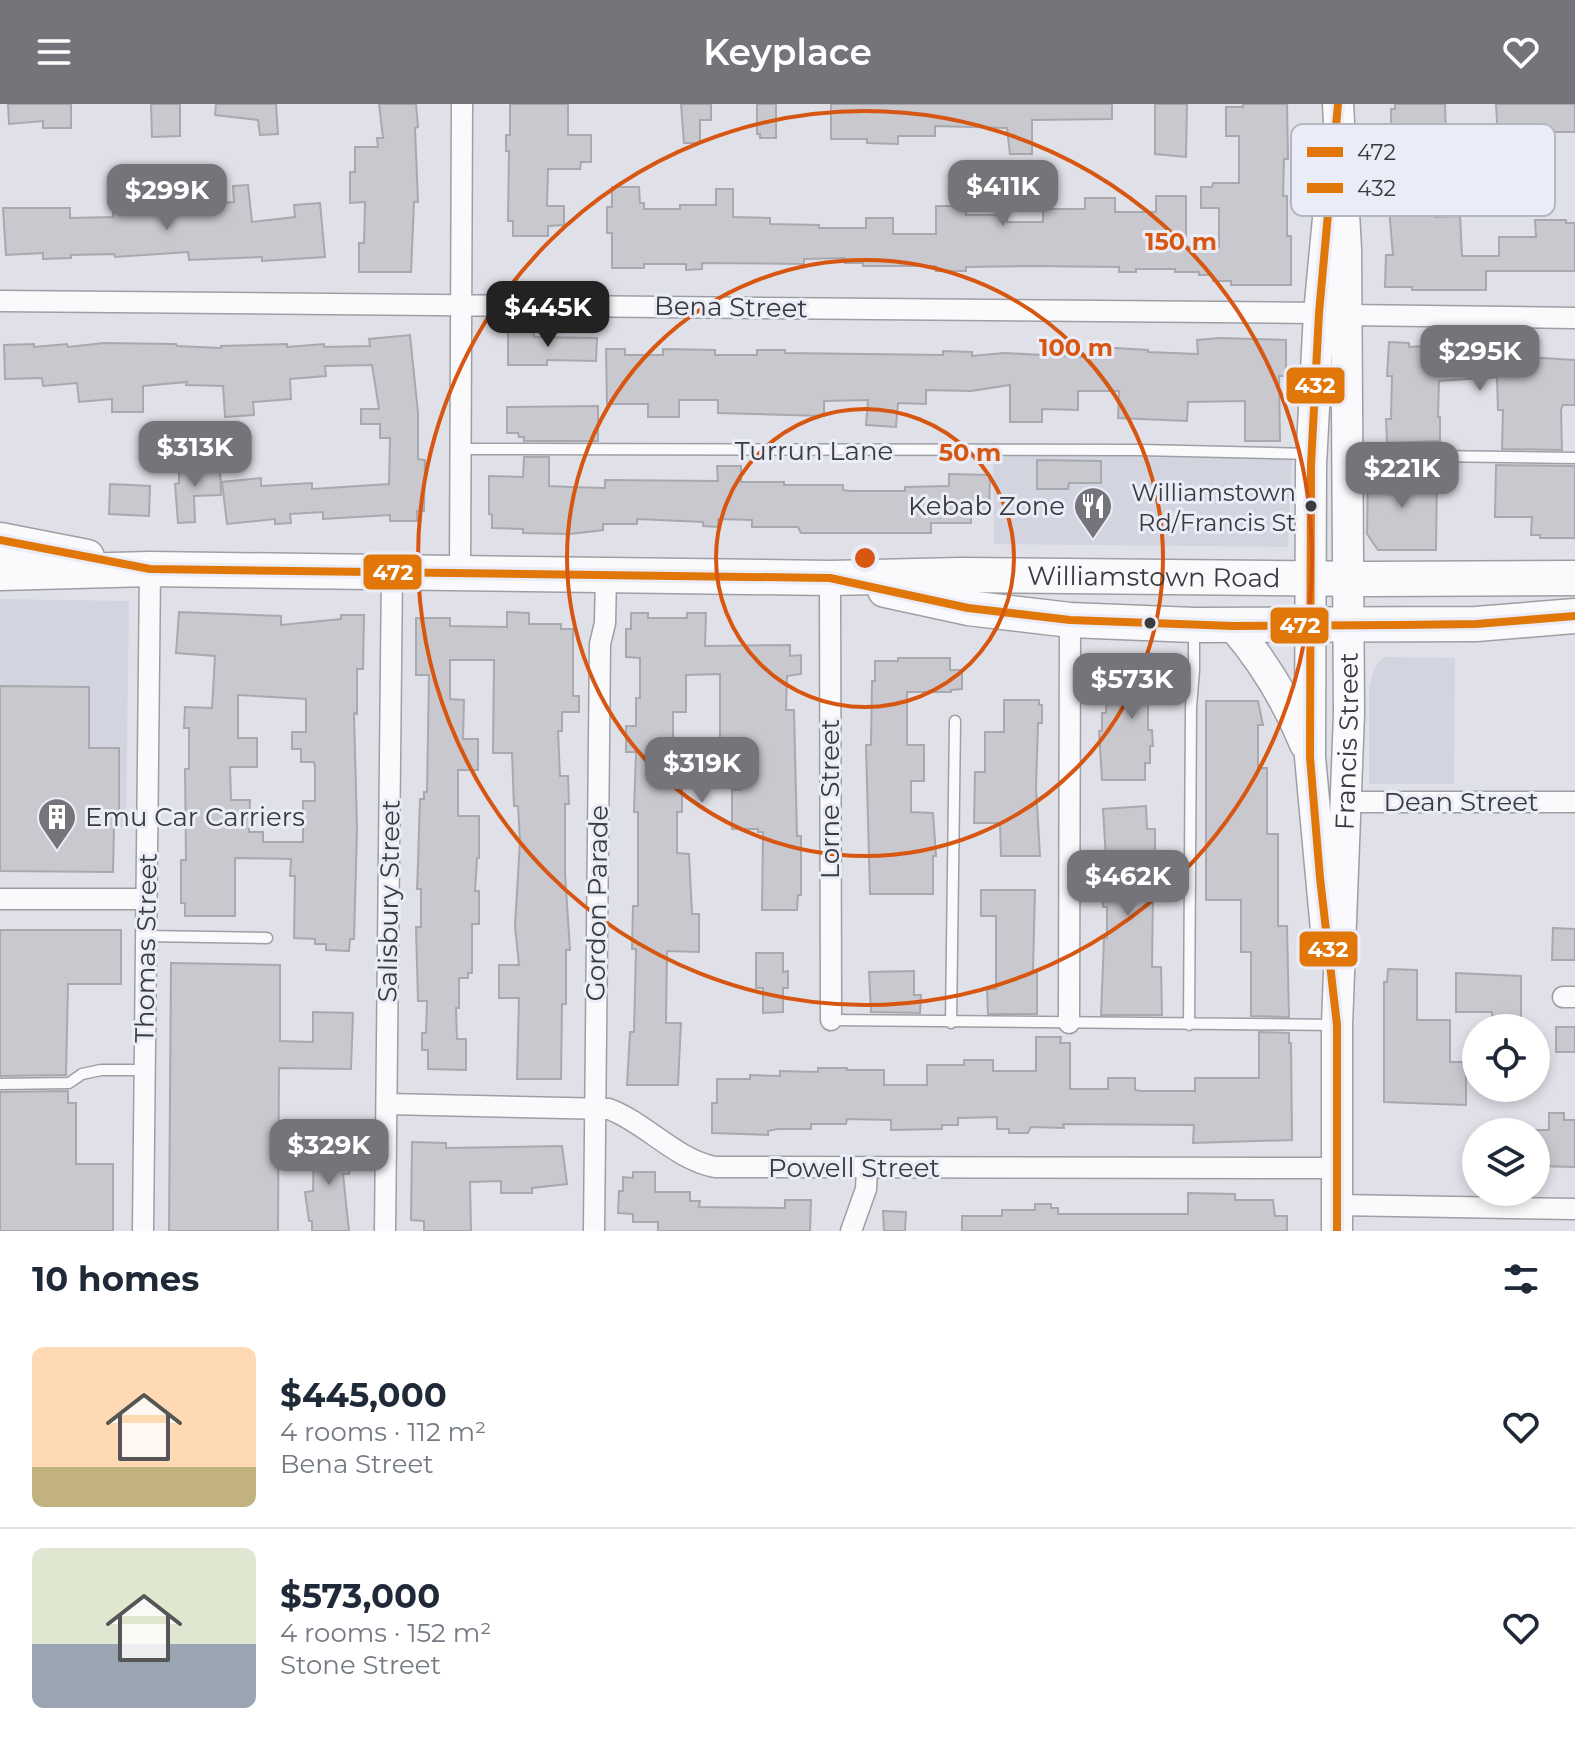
<!DOCTYPE html>
<html lang="en">
<head>
<meta charset="utf-8">
<style>
	body { margin:0; font-family:Montserrat,sans-serif; background:#f2f2f3; color:#1f2937; height:100vh; display:flex; flex-direction:column; font-size:30px; white-space:nowrap }
	* { box-sizing:border-box; margin:0 }
	p { font-size:26px; color:#747a83 }
	.icon { flex:none; width:44px; height:44px; fill:none; stroke:currentColor; stroke-width:2; stroke-linecap:round; stroke-linejoin:round }
	.map { position:relative; height:1127px; overflow:hidden }
	.side { display:flex; flex-direction:column; background:#fff; flex:1 }
	.side>* { flex:none }
	.fabs { position:absolute; left:1462px; top:910px; display:grid; gap:16px }
	.fabs a { display:grid; place-items:center; width:88px; height:88px; border-radius:50%; background:#fff; box-shadow:0 4px 12px #0003; font-size:40px }
	.price { position:absolute; translate:-50% -68px; padding:0 18px; border-radius:16px; background:#74747a; color:#fff; font-size:26px; line-height:52px; filter:drop-shadow(0 2px 4px #0008) }
	.price::after { content:''; position:absolute; left:50%; top:48px; width:24px; height:18px; margin-left:-12px; background:inherit; clip-path:polygon(0 0,100% 0,50% 100%) }
	.price.active { background:#222; color:#fff }
	ul { padding:0; list-style:none }
	li { display:flex; align-items:center; gap:24px; height:200px; padding:0 32px }
	li+li { border-top:2px solid #e0e1e3 }
	li span { display:grid; place-items:center; flex:none; width:224px; height:160px; border-radius:12px; color:#555 }
	li>.icon { margin-inline-start:auto }
	span .icon { width:96px; height:96px; fill:#fffc; stroke-width:1 }
	li b { font-size:34px }
	h2 { display:flex; justify-content:space-between; align-items:center; height:96px; padding:0 32px; font-size:34px }
	header { display:flex; justify-content:space-between; align-items:center; height:104px; padding:0 32px; background:#74747a; color:#fff; font-size:36px; font-weight:600 }
	.map>svg:first-child { display:block }
</style>
</head>
<body>
<header><svg class="icon" aria-label="menu" viewBox="0 0 24 24"><path d="M4 6h16M4 12h16M4 18h16"/></svg>Keyplace<svg class="icon" aria-label="heart" viewBox="0 0 24 24"><path d="M12 20l-8-8c-3-5 5-10 8-4 3-6 11-1 8 4z"/></svg></header>
<div class="map">
<svg width="1575" height="1127" viewBox="0 0 1575 1127">
	<rect width="100%" height="100%" fill="#e0e1e8"/>
	<path fill="#d2d4e0" d="M993 349 1292 353 1288 443 994 440Z
		M0 495 129 497 126 723 0 722Z
		M1384 553 1455 554 1454 680H1369V583L1375 563Z"/>
	<path fill="#c8c8ce" stroke="#a8a9ae" stroke-width="2" fill-rule="evenodd" d="M8 0H71V24H43V17L9 20Z
		M151 0H180V32L152 33Z
		M216 0H276L278 30 260 31 258 16 215 11Z
		M379 0H416L418 23 415 24 418 98H414L411 168H359V139H364L365 98 350 99V68H355V43H378L377 34H383Z
		M510 0H568V31H591V58H581L580 65H548L547 102H564V121L548 122V132H513V117H508L509 47H506V31H510Z
		M681 0H711V16H700V39H684Z
		M757 0H776V34H760V30H757Z
		M831 0H1112V15L1032 16V50H1010L1007 24 935 22V32H898V40L867 39V35H831Z
		M1155 0H1187L1186 53 1155 50Z
		M1243 0H1287L1288 55H1284L1283 92H1287V132H1291V181H1231V177H1213V171H1199V168H1175V165H1136V168H1119V163L1028 162 966 163V167H936V162H863V159H845V154L804 155V160L702 159V165L686 166V160H644V164H612V129H607V103H612V83H639L640 99H644V105H680V101H716V85H733V113L770 114V120L819 121V124H866V114H893V130H936V102H966V111H1007V118H1043V105H1085V94H1115V108H1156V92H1186V143H1219V104H1201V83H1212L1213 79H1239V32H1226V3H1243Z
		M1395 0H1445L1446 32H1421L1422 77 1436 78 1435 113 1460 112 1462 152H1499V133H1536L1535 116H1566V119H1575V167H1486V186H1412V183H1385L1386 151H1393L1389 105 1390 76H1392L1391 5H1395Z
		M1496 0H1575V28H1550L1549 42 1531 41V34L1498 35Z
		M248 81 252 118 295 113 294 101 320 99 325 153 262 157V153L189 156 188 148 115 153 114 150 71 151V154L43 155V149L6 151 3 104H70V114L113 113V90H140V111L185 107 184 102 234 98 233 82Z
		M508 228H534V233L597 234 596 257 547 256V261H508Z
		M410 231 418 309V355L425 356 424 407H417V417H390V411L323 415V408L290 410 291 419 275 420V415L227 420 222 378 261 374V382L312 379V385L389 380 390 334H380V320H361V305H379L372 261 325 262 326 272 290 275 291 295 253 298 254 311 225 313 223 282 186 281 187 278 143 282V308H112V295L79 298 77 279 43 282 42 274 5 275 4 241 34 240V243L67 240 68 243 104 239 176 240 177 242 221 244V242L287 240V243L324 240V243L370 242 369 235Z
		M1220 234 1286 236V272H1279L1280 337H1245V297L1188 298 1187 317 1118 314 1119 287H1078V306L1042 305V318H1010V281L971 287 926 286V300L898 299 896 323 866 321 868 296 824 297V312L718 309V296H679V313H648V300H607L606 245H625V251H663V245L715 246V251H757V246H785V249L943 251V247L972 248V252L1004 249 1100 254V243L1148 246V248L1198 250 1197 236Z
		M1389 238 1409 239V243L1442 241 1443 246 1482 244V251L1527 250V253L1575 256V301H1563L1561 306 1562 346 1502 345 1503 306H1498L1497 273 1439 277 1438 313H1440V337L1387 339 1386 315H1391L1392 272H1387Z
		M598 302V337H524V333H519L518 329H507V303Z
		M524 353H549V382L571 383 605 384V376L718 377 717 362H741V378H784V381H843V386L849 387H905V383L949 382V370L990 371 989 411H971V419H931V429H801L798 423H752V416L718 415V423L703 422V418L637 415V420H603V426L570 430 523 429V425L492 424V411L489 410V372L523 373Z
		M1037 356 1101 357V379H1069L1068 385H1037Z
		M1496 361 1575 362V434H1540V431H1531L1532 413H1495Z
		M220 363 221 391 194 392 195 418 178 419 175 380 179 379V364Z
		M1368 368H1437L1436 446H1378L1367 430Z
		M110 380 150 382 149 412 109 410Z
		M179 508 281 512V521L341 515V511H364L363 565H357V610L354 609 357 725 354 835H350L349 847 326 846V840H315V835L294 834 295 772H290L291 755 235 754V812H185V799H181V756H186L185 665H189V624H184L185 603 212 604 215 552 176 549ZM238 591 306 595V628H292V645H301V658H314L315 663V697H303V738H263V728H249L250 696H231L230 663H257V634H238Z
		M507 508 529 509V520H561V525H573V592H579V608H562V627H558L560 672H568L569 700H565V769L570 846H566V900H562L561 975H517L519 894H499V861H519L515 822 520 737 518 702H514L512 649H493L494 556H450V595L464 596 463 635H478V666H458V712H479V754H477L475 787H479V820H472V869H468V874H459V904H456L457 935H466V966L428 965V946H422V929H426L427 897H418L416 823H421V785H417L418 759 420 695H424V688H427L429 571H416V514H450V522L507 523Z
		M631 509H648V514H687V509H706L705 542 790 541V552L801 551V570L787 572 786 606H794L797 732H801V791H798L797 806H762L763 728H758V725H732V686H741V636L720 635V570L686 571V608H673V674H682V708H677V749L689 750 692 810H699V848L667 847 666 919H681L678 981H627L630 928H634L636 845H632L633 802H638V708H634L636 648H626V622H636V594H640V554L626 553V525H631Z
		M898 554H950V566H962V585L951 586V588H907V641H924V677H911V708L933 709 936 752H933V790H870L866 641H871L872 577H875V557H898Z
		M1159 554V578H1182V595H1148V626H1152L1153 642H1150V659H1145V676H1102L1099 627H1102V609H1106L1107 579H1132L1131 555Z
		M0 582 89 583V644H119V723H114L113 768 0 767Z
		M1004 596H1039V601H1042V619H1038L1036 683 1040 752H1001L1000 719H974L975 668H985V628H1004Z
		M1206 597H1258L1263 621H1258V664H1267V730H1278V822H1287L1289 913 1251 912V848H1241V796H1206Z
		M1146 702 1147 725H1155V754H1137V788H1153L1152 863H1161L1162 911H1101L1104 834H1107V803H1103L1102 783V755H1106L1103 705Z
		M981 786H1035L1033 866H1037V910H988L987 885H996V812H981Z
		M1553 824 1575 825V856H1552Z
		M0 826H121V880H68L66 971 0 972Z
		M756 849H783V868L788 867V884H783V908L763 909V884H756Z
		M171 859 280 861V937L313 938V908L353 909 351 965 279 964 278 1127H169Z
		M1388 865 1417 866V916H1450V958H1466V1001L1384 998V878H1387Z
		M914 867V891H921L920 909 871 908 869 868Z
		M1456 869 1521 872V924H1492V908H1456Z
		M1556 923H1575V948H1556Z
		M1259 928 1289 929V939H1291L1292 1036 1193 1039 1194 1021 1063 1020 1064 1024 1031 1023 1028 1029H1009V1025H997V1013L958 1014V1021H942V1025L891 1026V1016L847 1015 846 1020H811V1025H777L768 1027V1031L712 1029V999H717V975H750V971L780 972V967L818 968V964H847V966H884V981H927V961H964V956H993V967H1036V933H1061L1060 939H1070V985H1108V974H1135V986L1141 987H1195V974H1259Z
		M68 987V999H76V1060H113V1127H0V988Z
		M1549 1009H1564V1016H1575V1063L1536 1062V1026H1549Z
		M314 1038H350L349 1070H343L349 1127H312V1117H309L305 1088 313 1087Z
		M412 1038 446 1039V1044L562 1042 567 1080 532 1084V1089H501V1077L470 1078 471 1127H424V1117L411 1116Z
		M633 1068H655V1088H690V1097H700L699 1103 785 1104V1096H811L810 1127H658V1118H633V1110L618 1109 619 1087H623V1073L633 1074Z
		M1188 1089 1235 1090V1096H1273L1275 1112H1287V1127H962V1112H1002V1106H1035V1100H1051V1104H1058V1110H1188Z
		M883 1107 906 1108 905 1127H884Z"/>
	<g fill="none" stroke-linecap="round" stroke-linejoin="round">
		<g stroke="#9e9fa4" stroke-width="13">
			<path id="service" d="M460 345 1140 346 1310 350
				M1350 351 1575 354
				M146 832 267 834
				M831 916 1335 921
				M951 919 955 617
				M1189 921 1191 603 1194 566V527
				M0 980 69 979 82 970 101 966H145"/>
		</g>
		<g stroke="#9e9fa4" stroke-width="23">
			<path id="minor" d="M0 197 1319 209
				M1347 211 1575 214
				M460 469 462 0
				M830 474 831 916
				M1347 698H1575
				M0 795H146
				M1563 893H1575
				M1069 919 1070 516
				M387 1000 609 1005C646 1019 675 1055 715 1063L1337 1064
				M1337 1101 1575 1105
				M143 1127 150 465
				M385 1127 392 467
				M594 1127 600 540 605 519 606 471
				M851 1127 866 1085 867 1064"/>
		</g>
		<g stroke="#9e9fa4" stroke-width="33">
			<g id="secondary">
				<path d="M1233 522C1264 558 1287 596 1305 640"/>
				<path d="M1326 826 1310 653 1311 361 1319 209 1329 104"/>
				<path id="s1" d="M1337 1127V921L1349 610 1346 145 1338 0"/>
			</g>
		</g>
		<g stroke="#9e9fa4" stroke-width="37">
			<g id="primary">
				<path d="M0 436 87 453"/>
				<path id="s2" d="M0 469 150 465 830 474 961 471 1371 475 1575 474"/>
				<path d="M885 486 968 504 1070 516 1194 521 1476 520 1575 512"/>
			</g>
		</g>
		<use href="#service" stroke="#fafafc" stroke-width="10"/>
		<use href="#minor" stroke="#fafafc" stroke-width="20"/>
		<use href="#secondary" stroke="#fafafc" stroke-width="30"/>
		<use href="#primary" stroke="#fafafc" stroke-width="34"/>
		<g stroke="#eaecf8" stroke-width="14">
			<path id="bus-1" d="M0 436 150 465 830 474 968 504 1070 516 1233 522 1400 521 1476 520 1575 512"/>
		</g>
		<g stroke="#eaecf8" stroke-width="14">
			<path id="bus-2" d="M1337 1127V921L1320 774 1310 653 1311 361 1319 209 1338 0"/>
		</g>
		<use href="#bus-1" stroke="#e17709" stroke-width="8"/>
		<use href="#bus-2" stroke="#e17709" stroke-width="8"/>
	</g>
	<g fill="none" stroke="#d75611" stroke-width="4">
		<circle cx="865" cy="454" r="149"/>
		<circle cx="865" cy="454" r="298"/>
		<circle cx="865" cy="454" r="447"/>
	</g>
	<defs>
		<g id="restaurant-pin" transform="scale(2)"><path d="M0 17L-7.5 6A9.5 9.5 0 1 1 7.5 6Z" fill="#74747a" stroke="#eaecf8"/><path d="M-5-6h1v4h1v-4h1v4h1v-4h1v5L-1.5 .5V6h-2V.5L-5-1ZM5-6V6H3V1.5H1.5Q1.5-4 5-6Z" fill="#fff"/></g>
		<g id="building-pin" transform="scale(2)"><path d="M0 17L-7.5 6A9.5 9.5 0 1 1 7.5 6Z" fill="#74747a" stroke="#eaecf8"/><path d="M-4-6H4V6H1V3H-1V6H-4ZM-2.5-4.3h1.7v1.8h-1.7ZM.8-4.3h1.7v1.8H.8ZM-2.5-1h1.7V.8h-1.7ZM.8-1h1.7V.8H.8Z" fill="#fff"/></g>
	</defs>
	<g fill-rule="evenodd">
		<use href="#restaurant-pin" x="1093" y="402"/>
		<use href="#building-pin" x="57" y="713"/>
	</g>
	<g fill="#3a3a3f" stroke="#eaecf8" stroke-width="3">
		<circle cx="1311" cy="402" r="7"/>
		<circle cx="1150" cy="519" r="7"/>
	</g>
	<g text-anchor="middle" dominant-baseline="central" stroke-width="6" stroke-linejoin="round" paint-order="stroke">
		<g font-size="24" fill="#3a3a3f" stroke="#eaecf8" text-anchor="end">
			<text x="1296" y="388">Williamstown<tspan x="1296" dy="30">Rd/Francis St</tspan></text>
		</g>
		<g font-size="26" fill="#3a3a3f" stroke="#eaecf8">
			<text transform="translate(731 203) rotate(1)">Bena Street</text>
			<text x="814" y="347">Turrun Lane</text>
			<text stroke="none"><textPath href="#s2" startOffset="1154">Williamstown Road</textPath></text>
			<text stroke="none"><textPath href="#s1" startOffset="490">Francis Street</textPath></text>
			<text transform="translate(830 695) rotate(-90)">Lorne Street</text>
			<text x="1461" y="698">Dean Street</text>
			<text transform="translate(389 797) rotate(-89)">Salisbury Street</text>
			<text transform="translate(597 799) rotate(-89)">Gordon Parade</text>
			<text transform="translate(146 844) rotate(-89)">Thomas Street</text>
			<text x="854" y="1064">Powell Street</text>
		</g>
		<g font-size="26" fill="#3a3a3f" stroke="#eaecf8" text-anchor="end">
			<text x="1065" y="402">Kebab Zone</text>
			<text x="85" y="713" text-anchor="start">Emu Car Carriers</text>
		</g>
	</g>
	<rect x="1291" y="20" width="264" height="92" rx="12" fill="#eaecf8" stroke="#b5b7c0" stroke-width="2"/>
	<rect x="1307" y="43" width="36" height="10" fill="#e17709"/>
	<rect x="1307" y="79" width="36" height="10" fill="#e17709"/>
	<g font-size="22" fill="#3a3a3f">
		<text x="1357" y="56">472</text>
		<text x="1357" y="92">432</text>
	</g>
	<circle cx="865" cy="454" r="12" fill="#d75611" stroke="#eaecf8" stroke-width="4"/>
	<g font-size="24" text-anchor="middle" font-weight="bold" fill="#d75611" stroke="#eaecf8" stroke-width="6" stroke-linejoin="round" paint-order="stroke">
		<text x="1181" y="146">150 m</text>
		<text x="1076" y="252">100 m</text>
		<text x="970" y="357">50 m</text>
	</g>
	<g stroke="#eaecf8" stroke-width="3">
		<rect x="1285" y="262" width="61" height="39" rx="8" fill="#e17709"/>
		<rect x="362" y="449" width="61" height="38" rx="8" fill="#e17709"/>
		<rect x="1269" y="502" width="61" height="39" rx="8" fill="#e17709"/>
		<rect x="1298" y="826" width="61" height="38" rx="8" fill="#e17709"/>
	</g>
	<g font-size="22" text-anchor="middle" font-weight="bold" fill="#fff">
		<text x="1315" y="289">432</text>
		<text x="393" y="476">472</text>
		<text x="1300" y="529">472</text>
		<text x="1328" y="853">432</text>
	</g>
</svg>
<div class="fabs">
<a><svg class="icon" aria-label="locate" viewBox="0 0 24 24"><circle cx="12" cy="12" r="6"/><path d="M12 2v4M12 18v4M2 12h4M18 12h4"/></svg></a>
<a><svg class="icon" aria-label="layers" viewBox="0 0 24 24"><path d="M12 4l9 5-9 5-9-5zM3 14l9 5 9-5"/></svg></a>
</div>
<b class="price" style="left:1003px;top:124px">$411K</b>
<b class="price" style="left:167px;top:128px">$299K</b>
<b class="price active" style="left:548px;top:245px">$445K</b>
<b class="price" style="left:1480px;top:289px">$295K</b>
<b class="price" style="left:195px;top:385px">$313K</b>
<b class="price" style="left:1402px;top:406px">$221K</b>
<b class="price" style="left:1132px;top:617px">$573K</b>
<b class="price" style="left:702px;top:701px">$319K</b>
<b class="price" style="left:1128px;top:814px">$462K</b>
<b class="price" style="left:329px;top:1083px">$329K</b>
</div>
<section class="side">
<h2>10 homes<svg class="icon" aria-label="filters" viewBox="0 0 24 24"><path d="M4 7h16M4 17h16"/><circle cx="9" cy="7" r="2"/><circle cx="15" cy="17" r="2"/></svg></h2>
<ul>
<li><span style="background:linear-gradient(#ffd9b3 75%,#c2b280 0)"><svg class="icon" aria-label="home" viewBox="0 0 24 24"><path d="M3 11l9-7 9 7M6 9v11h12V9"/></svg></span><div><b>$445,000</b><p>4 rooms · 112 m²</p><p>Bena Street</p></div><svg class="icon" aria-label="heart" viewBox="0 0 24 24"><path d="M12 20l-8-8c-3-5 5-10 8-4 3-6 11-1 8 4z"/></svg></li>
<li><span style="background:linear-gradient(#dfe7d0 60%,#9aa5b1 0)"><svg class="icon" aria-label="home" viewBox="0 0 24 24"><path d="M3 11l9-7 9 7M6 9v11h12V9"/></svg></span><div><b>$573,000</b><p>4 rooms · 152 m²</p><p>Stone Street</p></div><svg class="icon" aria-label="heart" viewBox="0 0 24 24"><path d="M12 20l-8-8c-3-5 5-10 8-4 3-6 11-1 8 4z"/></svg></li>
</ul>
</section>
</body>
</html>
